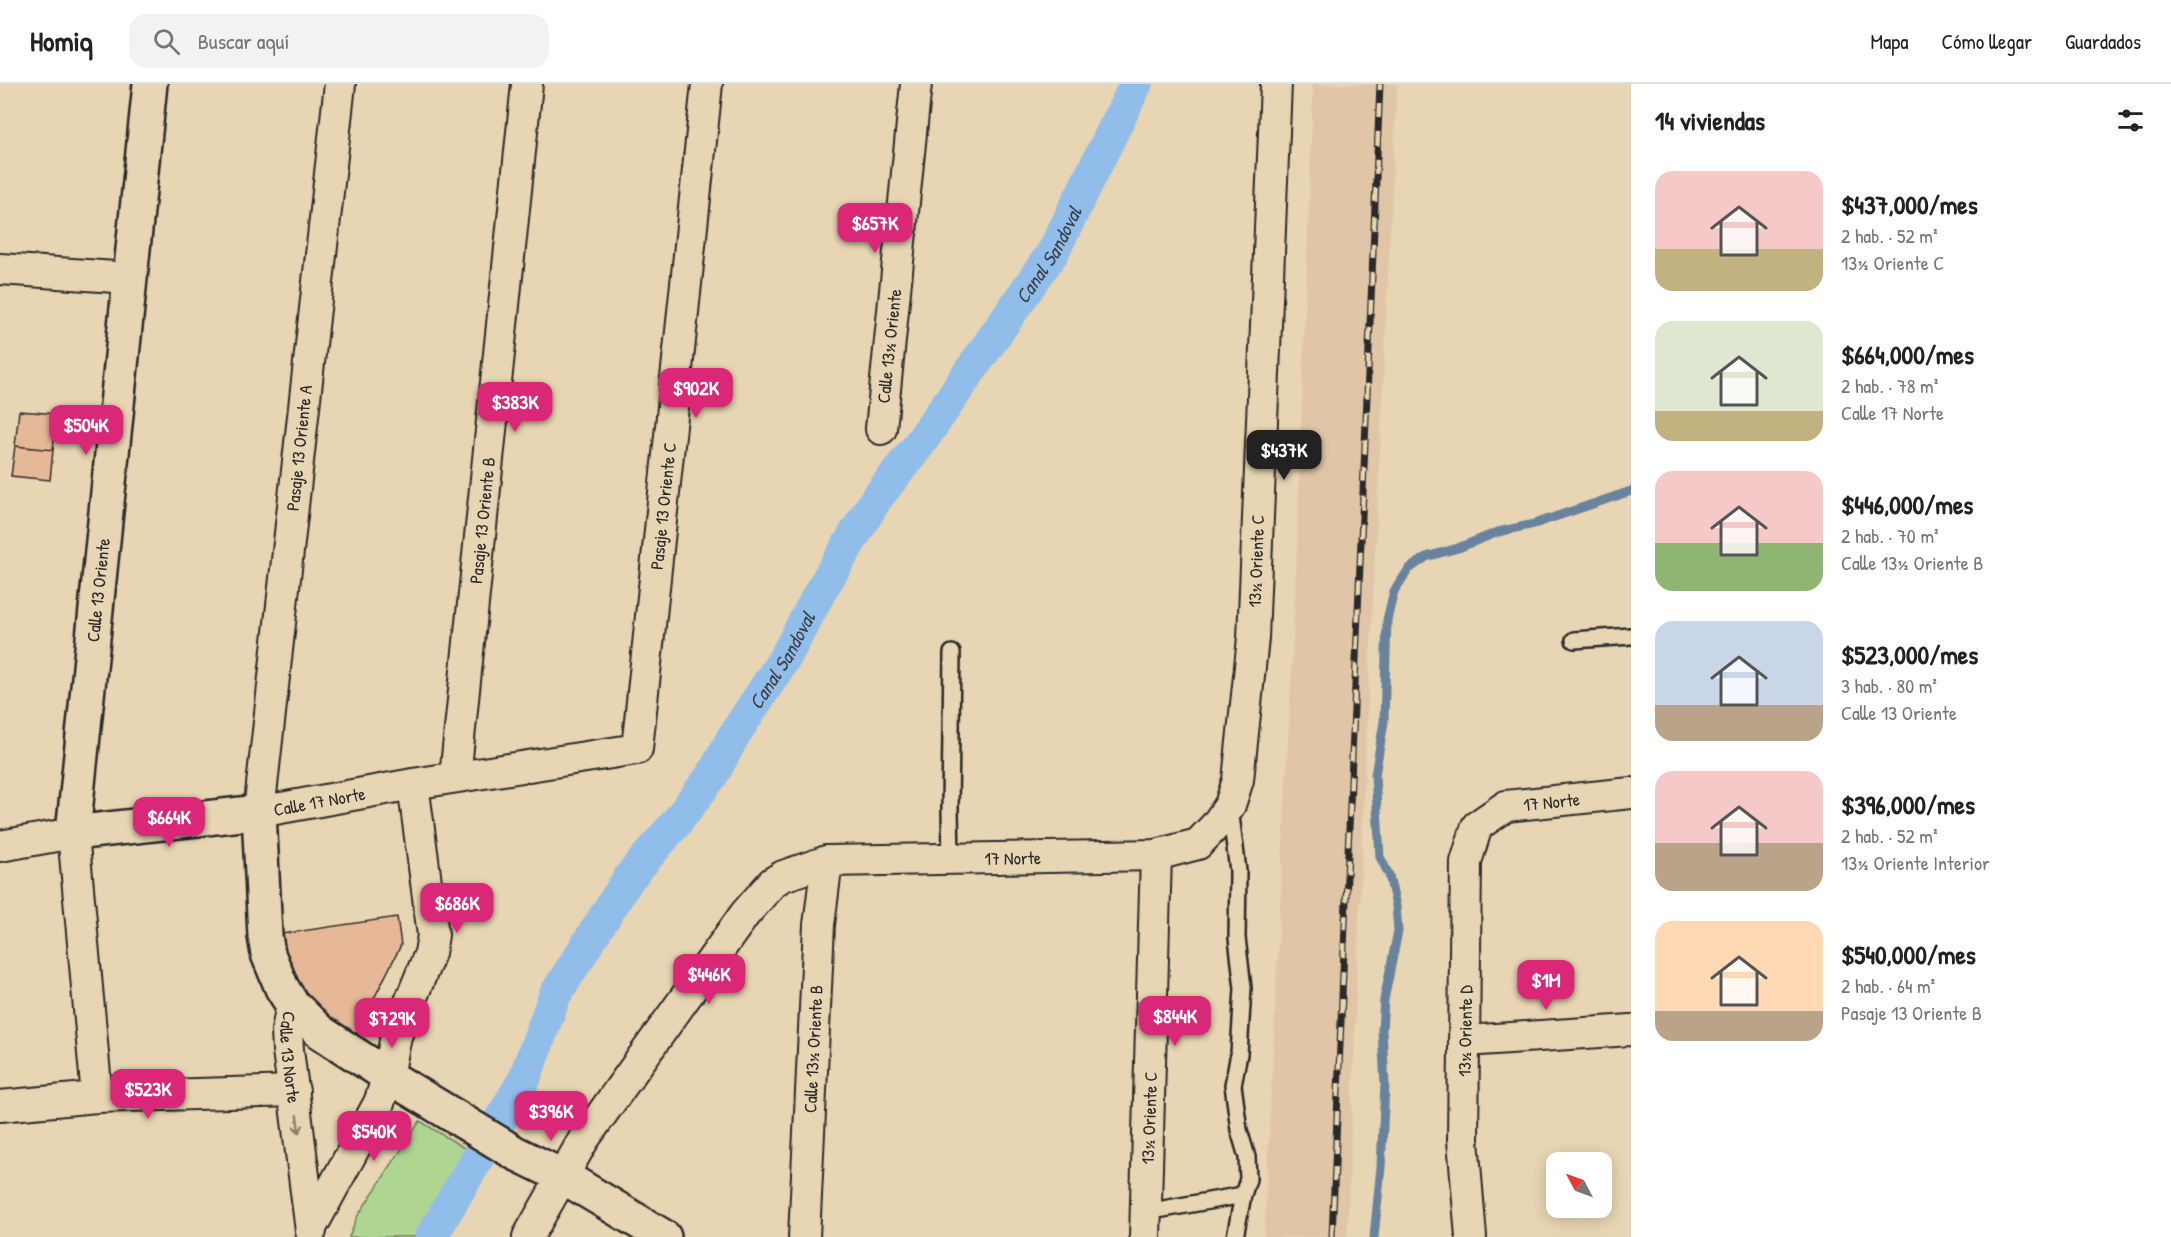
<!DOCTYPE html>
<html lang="es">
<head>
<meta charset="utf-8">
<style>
	body { margin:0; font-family:"Patrick Hand",sans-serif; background:#f2f2f2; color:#222; height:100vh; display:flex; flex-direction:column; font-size:22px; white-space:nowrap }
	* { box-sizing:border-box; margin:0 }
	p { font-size:20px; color:#767676 }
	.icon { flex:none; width:33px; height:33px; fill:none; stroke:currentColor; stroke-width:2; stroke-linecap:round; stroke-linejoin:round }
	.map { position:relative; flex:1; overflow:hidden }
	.drawer { display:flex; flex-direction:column; background:#fff; width:540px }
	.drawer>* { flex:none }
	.needle { width:39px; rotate:311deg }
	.buttons { position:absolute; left:1546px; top:1068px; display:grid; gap:12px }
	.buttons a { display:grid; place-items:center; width:66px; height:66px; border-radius:12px; background:#fff; box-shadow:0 3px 15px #0003; font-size:30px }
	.price { position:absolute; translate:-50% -51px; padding:0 14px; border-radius:12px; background:#db2777; color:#fff; font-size:20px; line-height:39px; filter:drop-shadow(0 2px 3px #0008) }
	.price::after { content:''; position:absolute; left:50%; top:36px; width:18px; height:14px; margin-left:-9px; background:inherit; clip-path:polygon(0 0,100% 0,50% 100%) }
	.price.active { background:#222; color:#fff }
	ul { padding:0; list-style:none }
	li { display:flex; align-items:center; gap:18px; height:150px; padding:0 24px }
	li span { display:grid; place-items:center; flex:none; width:168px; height:120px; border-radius:18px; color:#555 }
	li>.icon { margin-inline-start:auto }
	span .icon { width:72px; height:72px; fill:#fffc; stroke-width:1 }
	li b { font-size:26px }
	h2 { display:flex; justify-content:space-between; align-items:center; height:72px; padding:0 24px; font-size:26px }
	header { display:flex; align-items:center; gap:36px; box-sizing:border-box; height:84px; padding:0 30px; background:#fff; border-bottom:2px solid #e0e0e0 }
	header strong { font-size:28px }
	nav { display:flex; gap:33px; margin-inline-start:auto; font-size:21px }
	.search { width:420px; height:54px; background:#f2f2f2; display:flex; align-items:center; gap:15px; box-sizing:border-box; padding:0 21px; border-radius:18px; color:#767676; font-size:22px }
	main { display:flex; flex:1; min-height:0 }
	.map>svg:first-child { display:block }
</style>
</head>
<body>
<header>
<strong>Homiq</strong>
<div class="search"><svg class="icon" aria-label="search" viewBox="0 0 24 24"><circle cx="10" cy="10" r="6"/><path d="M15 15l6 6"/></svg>Buscar aquí</div>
<nav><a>Mapa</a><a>Cómo llegar</a><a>Guardados</a></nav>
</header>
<main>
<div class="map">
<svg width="1631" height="1153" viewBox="0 0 1631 1153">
	<rect width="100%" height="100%" fill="#e8d5b3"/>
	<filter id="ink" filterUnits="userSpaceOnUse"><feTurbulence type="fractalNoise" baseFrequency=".0167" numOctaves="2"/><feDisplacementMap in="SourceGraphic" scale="12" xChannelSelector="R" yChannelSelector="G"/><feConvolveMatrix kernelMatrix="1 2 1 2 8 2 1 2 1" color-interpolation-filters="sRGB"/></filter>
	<g filter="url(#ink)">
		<path fill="#e0c6a6" d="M1313 0H1397L1364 706 1347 1153H1264L1295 514Z"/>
		<path fill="#afd691" stroke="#6d805e" stroke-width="1.5" d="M420 1037 479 1073 431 1153H349L357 1133Z"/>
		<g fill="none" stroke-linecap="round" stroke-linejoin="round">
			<path stroke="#68839e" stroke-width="9" d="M1374 1153 1381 1083 1385 1001 1382 946 1384 916 1398 847 1396 822 1389 791 1380 773 1375 691 1384 638 1387 536 1394 507 1409 485 1426 473 1458 464 1498 448 1534 440 1631 407"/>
			<path stroke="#91bdea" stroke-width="33" id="s1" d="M431 1153 524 996 555 911 629 794 676 739 713 690 733 653 786 572 821 506 876 415 918 362 1053 168 1136 0"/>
		</g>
		<path fill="#e7b897" stroke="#2b2b2b" stroke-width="1.5" d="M19 327 57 330 53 366 15 362Z
			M15 362 53 366 50 396 11 392Z
			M397 833 401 861 354 954 298 910 274 851Z"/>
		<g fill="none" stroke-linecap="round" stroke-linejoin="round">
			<g stroke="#2b2b2b" stroke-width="20">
				<path id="lane" d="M1574 556 1631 552
					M1230 724 1238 787 1237 854 1243 904 1239 970 1233 1001 1239 1046 1247 1073 1248 1095 1243 1111 1235 1153
					M951 775 950 726 952 569
					M1146 1128 1243 1111"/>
			</g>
			<g stroke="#2b2b2b" stroke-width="34">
				<g id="street">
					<path id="s2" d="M340 0 259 728 413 700 637 665 707 0"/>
					<path d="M0 185 130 194"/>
					<path d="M881 345 916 0"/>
					<path id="s3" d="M455 693 527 0"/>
					<path d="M0 762 73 749 97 1013"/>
					<path id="s4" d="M292 920 287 947 288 966 311 1147"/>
					<path d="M1465 957 1631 946"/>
					<path d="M0 1022 97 1013 294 1007"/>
					<path d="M312 1142 379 1019 388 992 396 952 430 869 433 851 413 700"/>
					<path id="s5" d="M528 1153 584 1055 745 830 773 798 783 792 827 777 1156 771 1198 760 1216 741 1230 721 1238 696 1253 554 1276 0"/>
					<path d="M804 1153 819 841 827 777"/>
					<path d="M1145 1153 1156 771"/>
					<path id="s6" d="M1471 1153 1463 1056 1466 778 1477 742 1506 722 1631 709"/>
				</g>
			</g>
			<g stroke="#2b2b2b" stroke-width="38">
				<path id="secondary" d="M150 0 73 749 259 728 265 852 268 870 282 904 292 920 319 947 388 992 515 1069 564 1093 664 1153"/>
			</g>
			<use href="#lane" stroke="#e8d5b3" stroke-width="15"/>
			<use href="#street" stroke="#e8d5b3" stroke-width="30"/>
			<use href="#secondary" stroke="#e8d5b3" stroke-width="33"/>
			<g stroke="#2b2b2b" stroke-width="7">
				<path id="rail" d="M1332 1153 1380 0"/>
			</g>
			<use href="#rail" stroke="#e8d5b3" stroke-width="4.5" stroke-dasharray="14" stroke-linecap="butt"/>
		</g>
		<defs><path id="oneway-shaft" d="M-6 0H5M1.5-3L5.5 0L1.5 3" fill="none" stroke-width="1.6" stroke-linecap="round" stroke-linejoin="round" transform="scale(1.5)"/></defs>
		<use stroke="#8a806f" href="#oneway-shaft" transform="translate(298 1040) rotate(82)"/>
	</g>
	<g text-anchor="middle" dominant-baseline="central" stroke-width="4.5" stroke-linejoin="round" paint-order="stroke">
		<g font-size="18" fill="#2b2b2b" stroke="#e8d5b3">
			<text transform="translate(889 262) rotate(-84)">Calle 13½ Oriente</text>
			<text transform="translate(299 364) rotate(-84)">Pasaje 13 Oriente A</text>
			<text stroke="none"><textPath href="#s2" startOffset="1360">Pasaje 13 Oriente C</textPath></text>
			<text stroke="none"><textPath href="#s3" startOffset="258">Pasaje 13 Oriente B</textPath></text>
			<text transform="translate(1256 477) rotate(-88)">13½ Oriente C</text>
			<text transform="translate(98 506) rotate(-84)">Calle 13 Oriente</text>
			<text stroke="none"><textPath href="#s2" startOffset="794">Calle 17 Norte</textPath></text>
			<text stroke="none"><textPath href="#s6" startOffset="494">17 Norte</textPath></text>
			<text stroke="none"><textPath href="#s5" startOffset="676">17 Norte</textPath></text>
			<text transform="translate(1465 947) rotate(-89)">13½ Oriente D</text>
			<text transform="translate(813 965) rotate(-87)">Calle 13½ Oriente B</text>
			<text stroke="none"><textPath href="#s4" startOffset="54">Calle 13 Norte</textPath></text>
			<text transform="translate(1149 1034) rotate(-88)">13½ Oriente C</text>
		</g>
		<g font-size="20" font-style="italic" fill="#3a4148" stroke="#e8d5b3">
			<text stroke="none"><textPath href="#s1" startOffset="1164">Canal Sandoval</textPath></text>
			<text stroke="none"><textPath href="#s1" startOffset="678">Canal Sandoval</textPath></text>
		</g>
	</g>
</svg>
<div class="buttons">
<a><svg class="needle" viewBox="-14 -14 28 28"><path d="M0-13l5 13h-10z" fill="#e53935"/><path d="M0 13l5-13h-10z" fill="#767676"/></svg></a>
</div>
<b class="price" style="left:875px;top:170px">$657K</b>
<b class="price" style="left:696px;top:335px">$902K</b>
<b class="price" style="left:515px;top:349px">$383K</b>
<b class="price" style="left:86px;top:372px">$504K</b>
<b class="price active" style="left:1284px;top:397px">$437K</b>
<b class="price" style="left:169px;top:764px">$664K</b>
<b class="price" style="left:457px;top:850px">$686K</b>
<b class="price" style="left:709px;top:921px">$446K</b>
<b class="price" style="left:1546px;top:927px">$1M</b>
<b class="price" style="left:1175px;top:963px">$844K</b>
<b class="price" style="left:392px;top:965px">$729K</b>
<b class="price" style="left:148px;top:1036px">$523K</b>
<b class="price" style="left:551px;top:1058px">$396K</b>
<b class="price" style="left:374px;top:1078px">$540K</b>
</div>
<section class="drawer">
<h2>14 viviendas<svg class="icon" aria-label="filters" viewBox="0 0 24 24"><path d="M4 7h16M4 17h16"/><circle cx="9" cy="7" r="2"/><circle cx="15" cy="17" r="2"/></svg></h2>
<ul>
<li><span style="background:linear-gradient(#f6c9c9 65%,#c2b280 0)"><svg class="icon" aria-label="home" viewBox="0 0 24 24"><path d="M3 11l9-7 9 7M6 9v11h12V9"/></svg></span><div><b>$437,000/mes</b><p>2 hab. · 52 m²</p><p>13½ Oriente C</p></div></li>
<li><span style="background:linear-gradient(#dfe7d0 75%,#c2b280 0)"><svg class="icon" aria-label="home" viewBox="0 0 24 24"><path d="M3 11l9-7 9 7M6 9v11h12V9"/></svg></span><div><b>$664,000/mes</b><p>2 hab. · 78 m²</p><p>Calle 17 Norte</p></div></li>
<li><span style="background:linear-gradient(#f6c9c9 60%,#8fb573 0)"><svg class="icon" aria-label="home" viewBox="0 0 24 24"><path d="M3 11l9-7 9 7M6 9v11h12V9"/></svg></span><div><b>$446,000/mes</b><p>2 hab. · 70 m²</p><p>Calle 13½ Oriente B</p></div></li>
<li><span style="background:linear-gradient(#c9d6e8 70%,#b9a48a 0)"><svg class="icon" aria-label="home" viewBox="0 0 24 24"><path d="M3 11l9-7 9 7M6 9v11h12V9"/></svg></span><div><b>$523,000/mes</b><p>3 hab. · 80 m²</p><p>Calle 13 Oriente</p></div></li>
<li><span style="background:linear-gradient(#f6c9c9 60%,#b9a48a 0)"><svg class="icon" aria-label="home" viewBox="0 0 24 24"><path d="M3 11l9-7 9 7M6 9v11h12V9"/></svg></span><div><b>$396,000/mes</b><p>2 hab. · 52 m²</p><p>13½ Oriente Interior</p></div></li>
<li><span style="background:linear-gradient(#ffd9b3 75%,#b9a48a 0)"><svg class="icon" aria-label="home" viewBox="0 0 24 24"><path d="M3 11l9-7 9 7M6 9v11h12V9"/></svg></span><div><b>$540,000/mes</b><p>2 hab. · 64 m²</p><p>Pasaje 13 Oriente B</p></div></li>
</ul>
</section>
</main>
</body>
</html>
